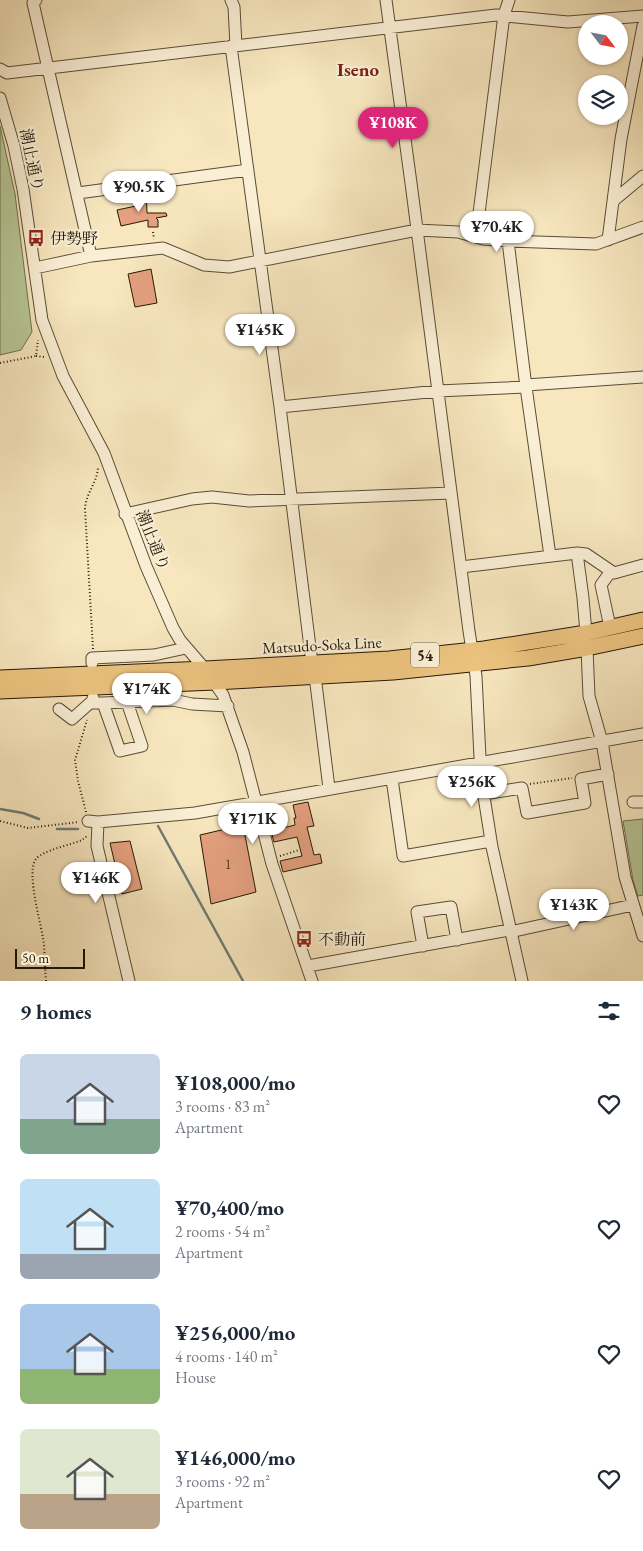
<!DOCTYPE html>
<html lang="en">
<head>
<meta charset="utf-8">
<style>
	body { margin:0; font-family:"EB Garamond","Noto Serif JP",serif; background:#f6f6f7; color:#1f2937; height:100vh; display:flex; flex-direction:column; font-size:19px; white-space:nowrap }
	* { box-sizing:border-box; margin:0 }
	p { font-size:16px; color:#747a83 }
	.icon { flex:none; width:28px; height:28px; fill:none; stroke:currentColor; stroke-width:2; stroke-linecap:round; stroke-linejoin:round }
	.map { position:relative; height:981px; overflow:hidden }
	.panel { display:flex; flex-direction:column; background:#fff; flex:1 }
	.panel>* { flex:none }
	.needle { width:32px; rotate:122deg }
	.buttons { position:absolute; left:578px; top:15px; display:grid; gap:10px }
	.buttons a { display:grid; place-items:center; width:50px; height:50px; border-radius:50%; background:#fff; box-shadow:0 1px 4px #0004; font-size:25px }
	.scale { position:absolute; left:15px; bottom:12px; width:70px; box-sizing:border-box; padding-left:5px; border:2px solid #251908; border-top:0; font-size:14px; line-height:18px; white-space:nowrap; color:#251908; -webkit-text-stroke:4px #faefd5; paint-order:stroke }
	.price { position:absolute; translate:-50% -42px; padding:0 11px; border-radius:18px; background:#fff; color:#222; font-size:16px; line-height:32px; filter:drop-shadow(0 1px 2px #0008) }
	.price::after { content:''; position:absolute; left:50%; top:30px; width:15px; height:11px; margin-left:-8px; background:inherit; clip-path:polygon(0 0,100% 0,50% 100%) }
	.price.selected { background:#db2777; color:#fff }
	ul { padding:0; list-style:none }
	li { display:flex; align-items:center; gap:15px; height:125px; padding:0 20px }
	li span { display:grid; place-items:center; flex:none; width:140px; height:100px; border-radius:8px; color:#555 }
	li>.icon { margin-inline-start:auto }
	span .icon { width:60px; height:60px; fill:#fffc; stroke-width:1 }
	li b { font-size:21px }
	h2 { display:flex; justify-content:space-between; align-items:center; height:60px; padding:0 20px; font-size:21px }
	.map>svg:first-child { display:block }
</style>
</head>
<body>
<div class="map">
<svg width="643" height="981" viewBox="0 0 643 981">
	<rect width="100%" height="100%" fill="#f7e6be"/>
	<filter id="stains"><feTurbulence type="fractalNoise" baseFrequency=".004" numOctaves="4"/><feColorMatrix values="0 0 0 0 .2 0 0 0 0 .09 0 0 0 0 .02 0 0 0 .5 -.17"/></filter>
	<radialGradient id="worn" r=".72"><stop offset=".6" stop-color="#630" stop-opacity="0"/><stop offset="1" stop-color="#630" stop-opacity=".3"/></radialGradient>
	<path fill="#b7c696" stroke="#6e704f" d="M0 126 15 194 32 332 21 350 0 355Z
		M643 819V895L638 896 633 880 623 821Z"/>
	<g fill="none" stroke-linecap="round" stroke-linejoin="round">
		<path stroke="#6e7c72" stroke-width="2.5" d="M0 809 23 813 39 819
			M158 826 243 981
			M57 829H78"/>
	</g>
	<path fill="#e4a07f" stroke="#251908" d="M146 191 147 213H166L167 216 156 218 158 220V227H148V220L121 226 117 210 136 206V204L138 203 137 193Z
		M151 269 157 303 135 307 128 274Z
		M308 802 314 826 307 827 314 855 320 854 322 863 283 872 280 861 302 856 297 837 274 842 271 831 295 825 294 818H296L293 805Z
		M243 825 256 892 211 904 200 835Z
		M130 841 142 889 122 894 110 843Z"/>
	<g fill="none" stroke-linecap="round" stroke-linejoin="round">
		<g stroke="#5a4c36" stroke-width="13">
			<path id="minor" d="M36 0 33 3 91 256
				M231 0 234 7 236 46
				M386 0 411 183 469 631 476 676 481 778 492 847 522 981
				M231 46 280 407 312 663
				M0 69 7 73 496 15 568 22 643 16
				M0 98 14 146 23 189 42 320 63 376 104 453 146 566 173 628 180 640 205 669 223 695 243 752 272 864 312 981
				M78 193 248 170
				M613 201 643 176
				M476 237 504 15 509 0
				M608 240 621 139 643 26
				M508 241 526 387 550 556
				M35 268 91 256 163 248 204 265 229 267 417 230 458 232 483 239 508 241 596 244 643 227
				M526 385 643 377
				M280 407 438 391 526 387
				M125 514 192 499 212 497 249 501 451 493
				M577 553 583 598 586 633
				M461 567 577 553 586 554 614 573 643 565
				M610 627 601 585 611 571
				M587 648 589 696 602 742 625 877 643 936
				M92 663V658L154 655 186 648
				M315 676 329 788
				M93 698V703H103L173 700 192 704 228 706
				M103 703 120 751 142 746 127 702
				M59 709 72 719 90 703H93
				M392 779 403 856 491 841
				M483 794 522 788 527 813 585 803 581 779 608 774
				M633 802H643
				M88 821 98 822 195 813 643 734
				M98 822 97 846 129 981
				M510 932 633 905
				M423 946 417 912 451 907 457 940
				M308 966 510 930"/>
		</g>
		<g stroke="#251908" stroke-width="17">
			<path id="major" d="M0 678 205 669 389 659 484 649 586 633 643 620
				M0 691 215 682 393 672 528 658 587 648 643 636"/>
		</g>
		<path stroke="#251908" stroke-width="2" stroke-dasharray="1 2.5" stroke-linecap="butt" d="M153 232 154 239
			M36 356 45 357
			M0 363 36 356 38 340
			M93 649 85 509C86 492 97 484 98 467
			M530 784 572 778
			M86 812 78 781 75 760 87 720
			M0 821 28 828 79 822
			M280 856 299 850
			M46 981C45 969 45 958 44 946 43 928 25 873 36 859 43 850 71 845 82 840L87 836"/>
		<use href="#minor" stroke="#faefd5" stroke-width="11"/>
		<use href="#major" stroke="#ecc37f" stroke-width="15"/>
	</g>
	<defs>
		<g id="bus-bare" transform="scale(1.35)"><path d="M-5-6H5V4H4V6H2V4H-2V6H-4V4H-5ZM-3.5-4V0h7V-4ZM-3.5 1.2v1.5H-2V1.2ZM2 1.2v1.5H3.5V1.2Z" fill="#8f2418" stroke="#faefd5" stroke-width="2.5" paint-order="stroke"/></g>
	</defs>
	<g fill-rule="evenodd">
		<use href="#bus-bare" x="36" y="238"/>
		<use href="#bus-bare" x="304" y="939"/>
	</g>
	<g text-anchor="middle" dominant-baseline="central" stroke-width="4.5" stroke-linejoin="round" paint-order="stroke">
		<g font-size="14" fill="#553b26">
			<text x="228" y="864">1</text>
		</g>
		<rect fill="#faefd5" stroke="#655946" stroke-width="1" x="411" y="642.5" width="28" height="25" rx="4"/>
		<g font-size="15" font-weight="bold" fill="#251908">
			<text x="425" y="655">54</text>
		</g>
		<g font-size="16" fill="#251908" stroke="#faefd5">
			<text transform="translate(32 160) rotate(78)">潮止通り</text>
			<text transform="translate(153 540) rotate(68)">潮止通り</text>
			<text transform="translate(322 645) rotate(-3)">Matsudo-Soka Line</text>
		</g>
		<g font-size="16" fill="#251908" stroke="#faefd5" text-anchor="start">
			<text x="50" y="238">伊勢野</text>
			<text x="318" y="939">不動前</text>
		</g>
		<g font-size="19" font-weight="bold" fill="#7a1f14" stroke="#faefd5">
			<text x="358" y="69">Iseno</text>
		</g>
	</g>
	<rect width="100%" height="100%" filter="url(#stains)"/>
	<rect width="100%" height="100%" fill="url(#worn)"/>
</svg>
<div class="buttons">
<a><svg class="needle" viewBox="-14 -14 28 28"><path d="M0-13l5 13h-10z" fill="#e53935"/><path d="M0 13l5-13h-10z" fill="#747a83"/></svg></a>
<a><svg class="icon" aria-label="layers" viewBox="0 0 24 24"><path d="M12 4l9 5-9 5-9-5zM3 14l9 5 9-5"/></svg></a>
</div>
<div class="scale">50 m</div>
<b class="price selected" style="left:393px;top:149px">¥108K</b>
<b class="price" style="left:139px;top:213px">¥90.5K</b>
<b class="price" style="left:497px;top:253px">¥70.4K</b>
<b class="price" style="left:260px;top:356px">¥145K</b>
<b class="price" style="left:147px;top:715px">¥174K</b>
<b class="price" style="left:472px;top:808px">¥256K</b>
<b class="price" style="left:253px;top:845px">¥171K</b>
<b class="price" style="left:96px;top:904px">¥146K</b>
<b class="price" style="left:574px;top:931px">¥143K</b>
</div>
<section class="panel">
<h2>9 homes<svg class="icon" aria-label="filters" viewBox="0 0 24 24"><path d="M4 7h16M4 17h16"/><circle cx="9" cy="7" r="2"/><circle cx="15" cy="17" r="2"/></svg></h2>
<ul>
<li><span style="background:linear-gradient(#c9d6e8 65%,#7fa58c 0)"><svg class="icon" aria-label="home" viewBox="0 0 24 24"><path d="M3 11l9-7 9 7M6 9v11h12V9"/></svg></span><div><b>¥108,000/mo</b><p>3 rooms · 83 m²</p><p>Apartment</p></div><svg class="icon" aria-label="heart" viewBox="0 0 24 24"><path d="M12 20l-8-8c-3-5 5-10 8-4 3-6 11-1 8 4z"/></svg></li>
<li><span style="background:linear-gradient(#bfe0f5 75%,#9aa5b1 0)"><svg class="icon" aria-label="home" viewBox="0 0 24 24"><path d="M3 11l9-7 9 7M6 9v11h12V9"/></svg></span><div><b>¥70,400/mo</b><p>2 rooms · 54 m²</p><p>Apartment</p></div><svg class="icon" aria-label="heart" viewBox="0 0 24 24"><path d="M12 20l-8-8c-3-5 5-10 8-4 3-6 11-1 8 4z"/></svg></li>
<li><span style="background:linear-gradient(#a9c7e8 65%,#8fb573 0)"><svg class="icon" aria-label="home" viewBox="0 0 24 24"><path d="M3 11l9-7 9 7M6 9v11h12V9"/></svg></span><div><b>¥256,000/mo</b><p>4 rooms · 140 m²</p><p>House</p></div><svg class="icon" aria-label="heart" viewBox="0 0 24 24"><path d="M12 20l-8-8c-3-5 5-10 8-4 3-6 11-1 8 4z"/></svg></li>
<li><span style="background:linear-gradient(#dfe7d0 65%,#b9a48a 0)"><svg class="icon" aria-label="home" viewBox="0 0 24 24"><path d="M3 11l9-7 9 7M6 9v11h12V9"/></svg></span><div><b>¥146,000/mo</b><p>3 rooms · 92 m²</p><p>Apartment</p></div><svg class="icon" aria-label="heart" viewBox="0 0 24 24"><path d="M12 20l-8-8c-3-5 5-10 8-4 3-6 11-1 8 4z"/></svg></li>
</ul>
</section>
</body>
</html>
